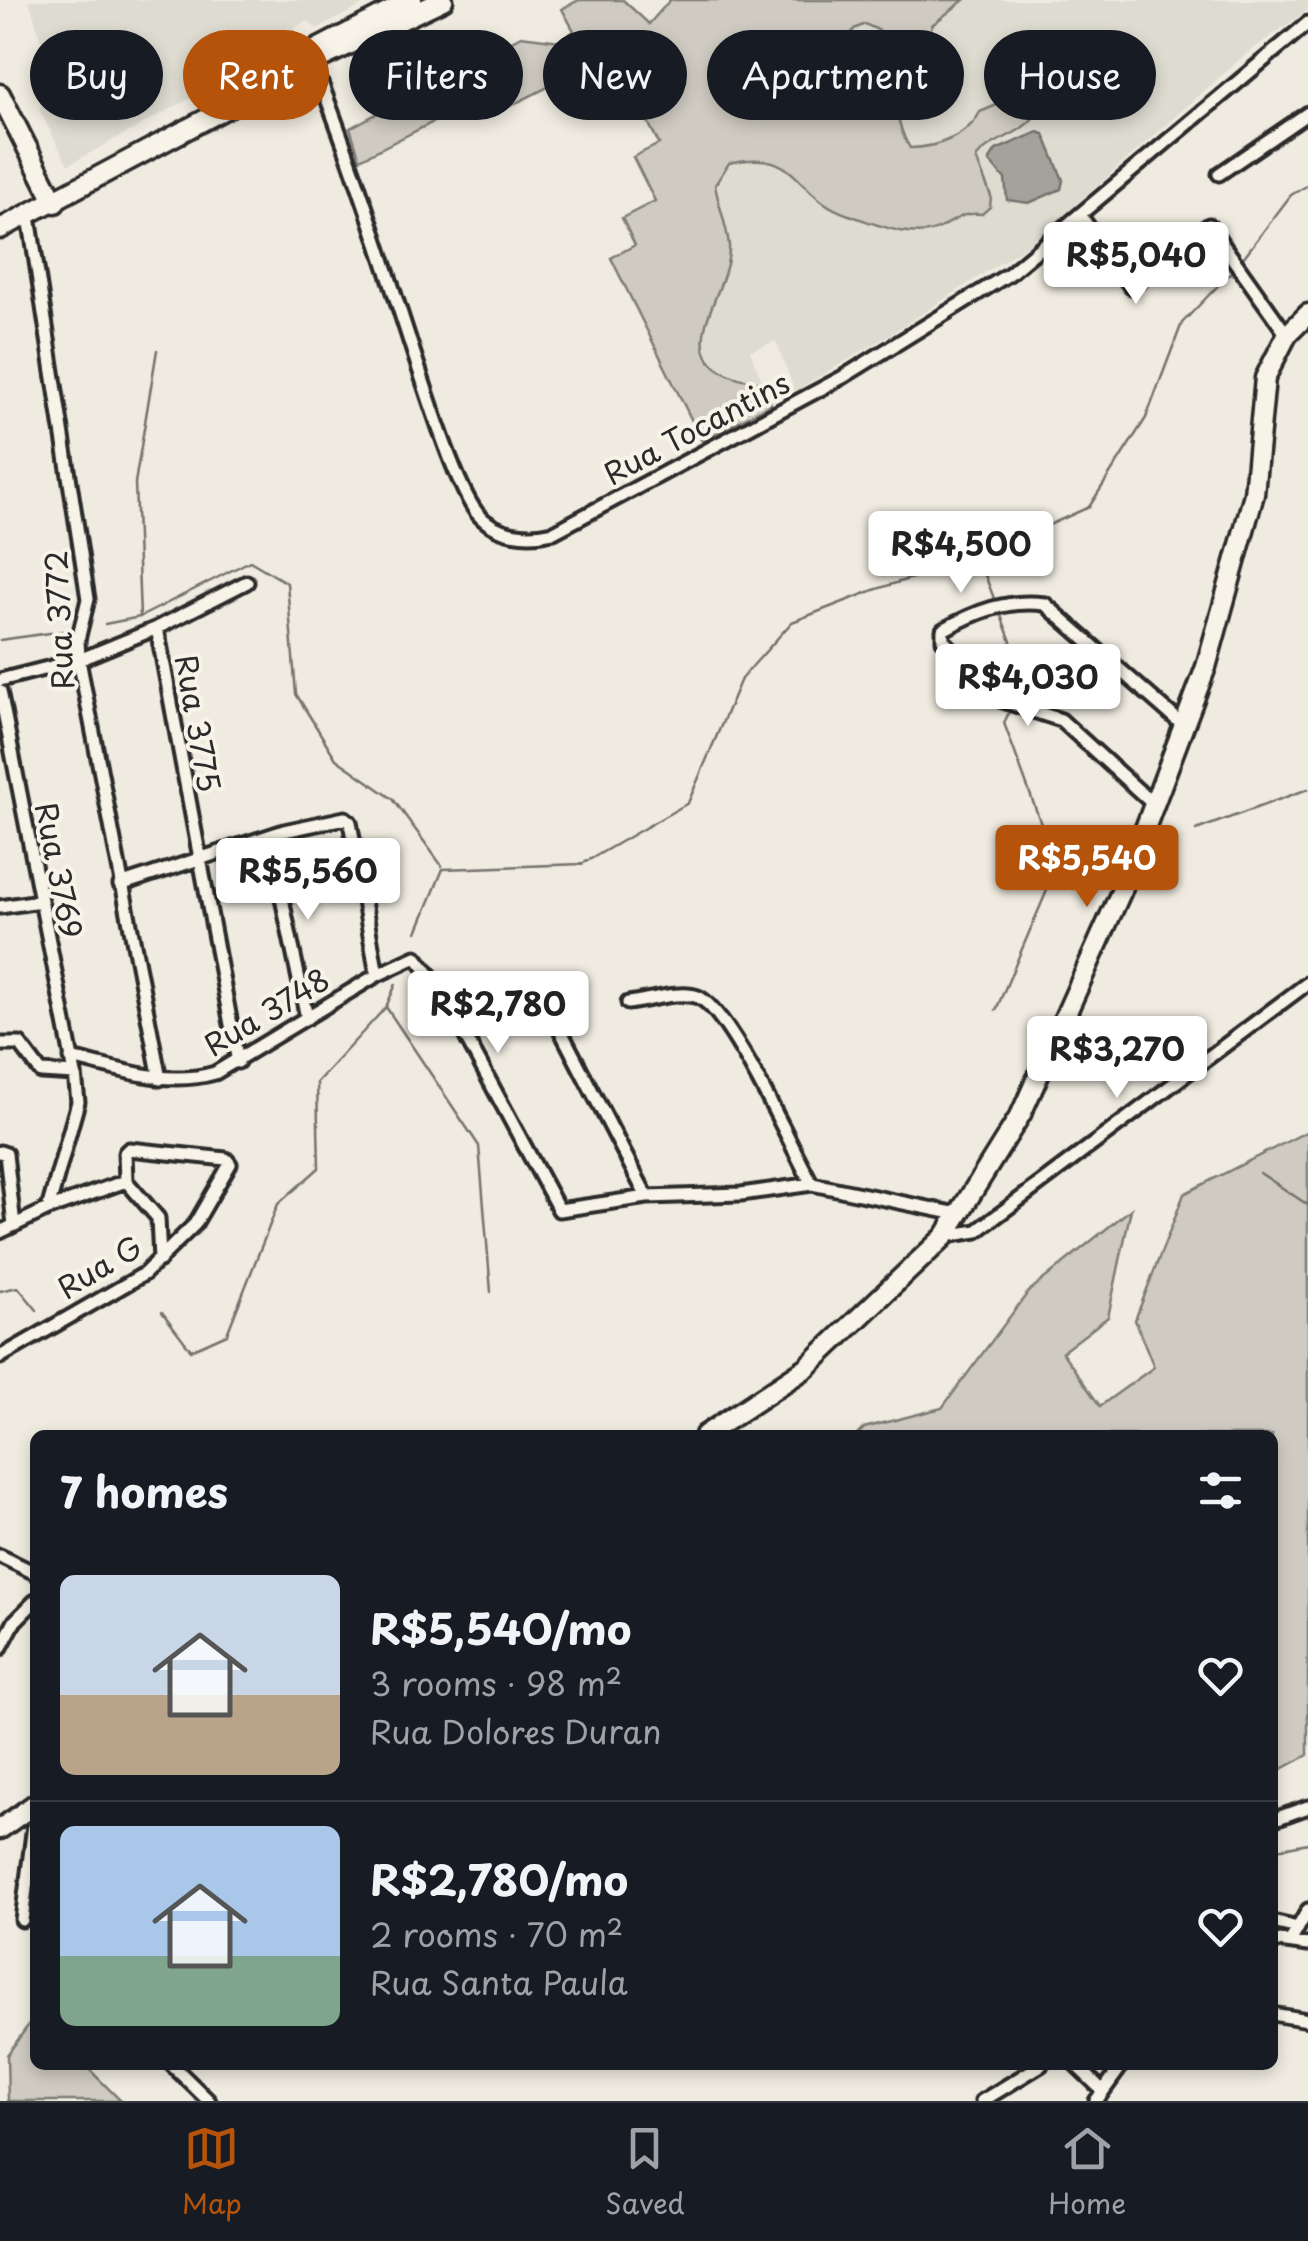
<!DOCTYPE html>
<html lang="en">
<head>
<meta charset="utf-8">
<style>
	body { margin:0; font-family:"Playpen Sans",sans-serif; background:#242831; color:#f1f3f6; height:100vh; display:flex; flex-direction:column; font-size:38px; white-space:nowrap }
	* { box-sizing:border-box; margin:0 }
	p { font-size:32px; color:#9ea1a6 }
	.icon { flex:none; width:55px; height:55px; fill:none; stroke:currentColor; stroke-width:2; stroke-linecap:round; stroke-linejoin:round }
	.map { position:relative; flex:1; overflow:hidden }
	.side { position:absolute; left:30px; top:1430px; width:1248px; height:640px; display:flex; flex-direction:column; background:#171b24; border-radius:15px; box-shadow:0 5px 15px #0003 }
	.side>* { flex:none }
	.top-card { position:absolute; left:30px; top:30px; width:1250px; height:90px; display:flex; gap:20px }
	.price { position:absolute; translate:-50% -85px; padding:0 22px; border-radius:10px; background:#fff; color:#222; font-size:32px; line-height:65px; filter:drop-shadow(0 2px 5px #0008) }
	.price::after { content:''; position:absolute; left:50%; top:60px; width:30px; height:22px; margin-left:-15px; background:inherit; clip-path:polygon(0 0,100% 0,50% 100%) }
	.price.active { background:#b45309; color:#fff }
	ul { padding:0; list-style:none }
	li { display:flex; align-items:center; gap:30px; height:250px; padding:0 30px }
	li+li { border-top:2px solid #363941 }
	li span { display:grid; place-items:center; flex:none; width:280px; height:200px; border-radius:15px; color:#555 }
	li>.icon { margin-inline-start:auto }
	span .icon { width:120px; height:120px; fill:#fffc; stroke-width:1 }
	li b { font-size:42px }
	h2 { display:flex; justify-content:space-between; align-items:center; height:120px; padding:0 30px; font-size:42px }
	.pill { padding:0 35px; border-radius:45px; background:#171b24; box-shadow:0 5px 15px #0003; font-size:35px; line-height:90px }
	.pill.active { background:#b45309; color:#fff }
	.menu { display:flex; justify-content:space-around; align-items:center; height:140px; border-top:2px solid #363941; background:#171b24; font-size:28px; color:#9ea1a6 }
	.menu a { display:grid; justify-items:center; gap:5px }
	.menu .active { color:#b45309 }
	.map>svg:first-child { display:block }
</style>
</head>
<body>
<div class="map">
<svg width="1308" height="2101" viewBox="0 0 1308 2101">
	<rect width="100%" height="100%" fill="#efebe0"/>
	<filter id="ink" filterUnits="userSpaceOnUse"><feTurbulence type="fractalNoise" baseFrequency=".01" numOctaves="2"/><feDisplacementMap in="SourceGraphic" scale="20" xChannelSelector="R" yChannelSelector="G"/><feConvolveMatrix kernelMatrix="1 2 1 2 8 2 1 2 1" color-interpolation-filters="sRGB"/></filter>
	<g filter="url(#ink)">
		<path fill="#dedbd1" d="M29 0H372L317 29 307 21 294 28 299 39 68 165 39 109 54 84Z
			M579 0H623L649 24 670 0H1308V10L1246 54 1038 238 891 334 795 391 776 341 750 351 771 404 702 441 611 258 635 245 622 218 655 201 633 157 659 144 614 54 498 112 489 94 360 159 350 128 521 36 560 41 574 31 562 9Z"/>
		<path fill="#cfcbc2" stroke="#7d7b76" stroke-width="2.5" d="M579 0H623L649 24 670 0H964L932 25 926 46 905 59 878 30 865 24 854 29 846 42 850 72 859 88 889 96C901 114 897 129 910 148 936 148 968 136 980 112L1013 98 1027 103 1034 117C1018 137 992 138 976 158L991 196 990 207 982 214C962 212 958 219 940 228 914 241 875 224 849 215 790 195 803 147 729 163L715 185C718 204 727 226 729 245 732 297 651 368 763 383L771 404 702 441 611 258 635 245 622 218 655 201 633 157 659 144 614 54 498 112 489 94 360 159 350 128 521 36 560 41 574 31 562 9Z
			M1308 1131V1755L1273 1774 1272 1435H857L864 1428 942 1408 1029 1291 1131 1209 1108 1317 1062 1352 1100 1406 1154 1367 1135 1320 1184 1194Z
			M35 2016V2065H85L121 2101H8L7 2055Z"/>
		<path fill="#a4a29a" stroke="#74726e" stroke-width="2.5" d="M1038 132 1044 134 1063 180 1061 189 1029 203 1007 200 1005 179 989 161 996 150Z"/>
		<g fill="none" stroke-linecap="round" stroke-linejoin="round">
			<path stroke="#74726e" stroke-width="2.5" d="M1240 262 1291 195 1308 185
				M978 557 995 601
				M1000 613 1025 678 1016 698
				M140 617 135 483 157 350
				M105 624 140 617 250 561 287 583 296 694 336 759 393 799 442 866
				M0 640 64 631
				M1196 830 1308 789
				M417 932 443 869 582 864 688 803 741 679 792 622 874 590 978 557 1089 507 1146 418 1182 323 1235 268
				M386 1007 479 1146 491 1292
				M996 1010 1057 867 1004 723 1010 710
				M1260 1173 1308 1205
				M0 1291 18 1287 37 1310
				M162 1312 191 1350 227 1334 278 1204 319 1168 317 1082 386 1007 396 984
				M1272 1850 1308 1843"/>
			<g stroke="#2b2b2b" stroke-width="19">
				<path id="street" d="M313 62C351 159 383 258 415 357 427 393 456 486 477 513 496 536 528 538 554 532L843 377 1009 274 1308 23
					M1219 174 1308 113
					M1080 215 1131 287 1209 225 1287 335
					M29 216 88 599 78 640 79 660 160 1079
					M157 628 238 1062
					M0 680 79 660 157 628 247 582
					M0 691 75 1074 41 1072 20 1044H0
					M1153 804 1061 720 1000 700 943 640V630C975 612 1007 599 1045 604L1183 725
					M269 836 307 1018
					M120 885 284 831 345 818 350 822 377 975
					M0 907 40 901
					M628 1003C647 1001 681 990 698 997 731 1011 792 1149 812 1184
					M554 1018 647 1197
					M71 1058C119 1069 167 1087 215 1073L377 975 416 957 439 987 559 1210 647 1197 741 1194 812 1184 962 1215
					M0 1152 6 1154 14 1225
					M48 1209 78 1102 75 1074
					M0 1232 48 1209 126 1181 158 1218 160 1260
					M945 1236 977 1231 1308 983
					M0 1357 144 1274 195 1224 230 1164 226 1159 129 1149 125 1153 126 1181
					M0 1556 35 1573
					M0 1649 15 1621 35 1601
					M1272 1820 1308 1807
					M22 1920 35 1817
					M1272 1922 1298 1928
					M1272 1940 1308 1945
					M1290 1942 1308 1910
					M1272 2014 1308 2020
					M172 2065 209 2101
					M1076 2065 1103 2091
					M982 2101 1041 2065
					M1096 2101 1122 2065"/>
			</g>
			<g stroke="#2b2b2b" stroke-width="25">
				<path id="secondary" d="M0 94 55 203
					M230 94 412 0
					M0 229 313 62 443 0
					M705 1435 806 1368 945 1236 1021 1114 1121 892 1206 667 1254 494 1265 378 1287 335 1308 314
					M0 1829 35 1804"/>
			</g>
			<use href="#street" stroke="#f7f3e8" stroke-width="11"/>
			<use href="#secondary" stroke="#f7f3e8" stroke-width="18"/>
		</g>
	</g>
	<g text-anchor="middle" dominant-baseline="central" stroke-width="8" stroke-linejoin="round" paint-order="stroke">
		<g font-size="30" fill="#2b2b2b" stroke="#f7f3e8">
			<text transform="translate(696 427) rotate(-28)">Rua Tocantins</text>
			<text transform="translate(58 620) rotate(-93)">Rua 3772</text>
			<text transform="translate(199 723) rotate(80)">Rua 3775</text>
			<text transform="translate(60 870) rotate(79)">Rua 3769</text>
			<text transform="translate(266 1011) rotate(-31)">Rua 3748</text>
			<text transform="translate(99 1266) rotate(-31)">Rua G</text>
		</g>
	</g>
</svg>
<b class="price" style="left:1136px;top:307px">R$5,040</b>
<b class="price" style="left:961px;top:596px">R$4,500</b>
<b class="price" style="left:1028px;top:729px">R$4,030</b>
<b class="price active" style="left:1087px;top:910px">R$5,540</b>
<b class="price" style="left:308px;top:923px">R$5,560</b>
<b class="price" style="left:498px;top:1056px">R$2,780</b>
<b class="price" style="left:1117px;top:1101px">R$3,270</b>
<div class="top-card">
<a class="pill">Buy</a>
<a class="pill active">Rent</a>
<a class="pill">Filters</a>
<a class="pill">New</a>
<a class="pill">Apartment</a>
<a class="pill">House</a>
</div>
<section class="side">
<h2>7 homes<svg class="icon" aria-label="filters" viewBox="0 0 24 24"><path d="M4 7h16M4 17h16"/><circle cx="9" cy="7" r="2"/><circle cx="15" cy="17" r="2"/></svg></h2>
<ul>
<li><span style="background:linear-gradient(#c9d6e8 60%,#b9a48a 0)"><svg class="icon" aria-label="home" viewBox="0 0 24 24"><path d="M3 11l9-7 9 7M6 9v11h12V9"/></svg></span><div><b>R$5,540/mo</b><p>3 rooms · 98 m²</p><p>Rua Dolores Duran</p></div><svg class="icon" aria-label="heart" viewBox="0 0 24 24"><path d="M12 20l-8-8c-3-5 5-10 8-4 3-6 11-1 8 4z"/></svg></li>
<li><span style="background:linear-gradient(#a9c7e8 65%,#7fa58c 0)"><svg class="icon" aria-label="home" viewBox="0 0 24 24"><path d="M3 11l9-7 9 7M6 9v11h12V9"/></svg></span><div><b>R$2,780/mo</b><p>2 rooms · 70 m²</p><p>Rua Santa Paula</p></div><svg class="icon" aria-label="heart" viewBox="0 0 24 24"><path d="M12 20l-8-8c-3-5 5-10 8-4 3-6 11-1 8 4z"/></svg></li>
</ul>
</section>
</div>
<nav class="menu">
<a class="active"><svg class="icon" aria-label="map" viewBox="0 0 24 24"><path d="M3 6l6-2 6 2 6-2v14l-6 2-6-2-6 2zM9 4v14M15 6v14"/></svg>Map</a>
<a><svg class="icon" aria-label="saved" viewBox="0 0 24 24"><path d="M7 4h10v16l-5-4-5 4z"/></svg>Saved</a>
<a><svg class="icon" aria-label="home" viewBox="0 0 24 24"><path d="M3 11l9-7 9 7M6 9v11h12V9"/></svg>Home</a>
</nav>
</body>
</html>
